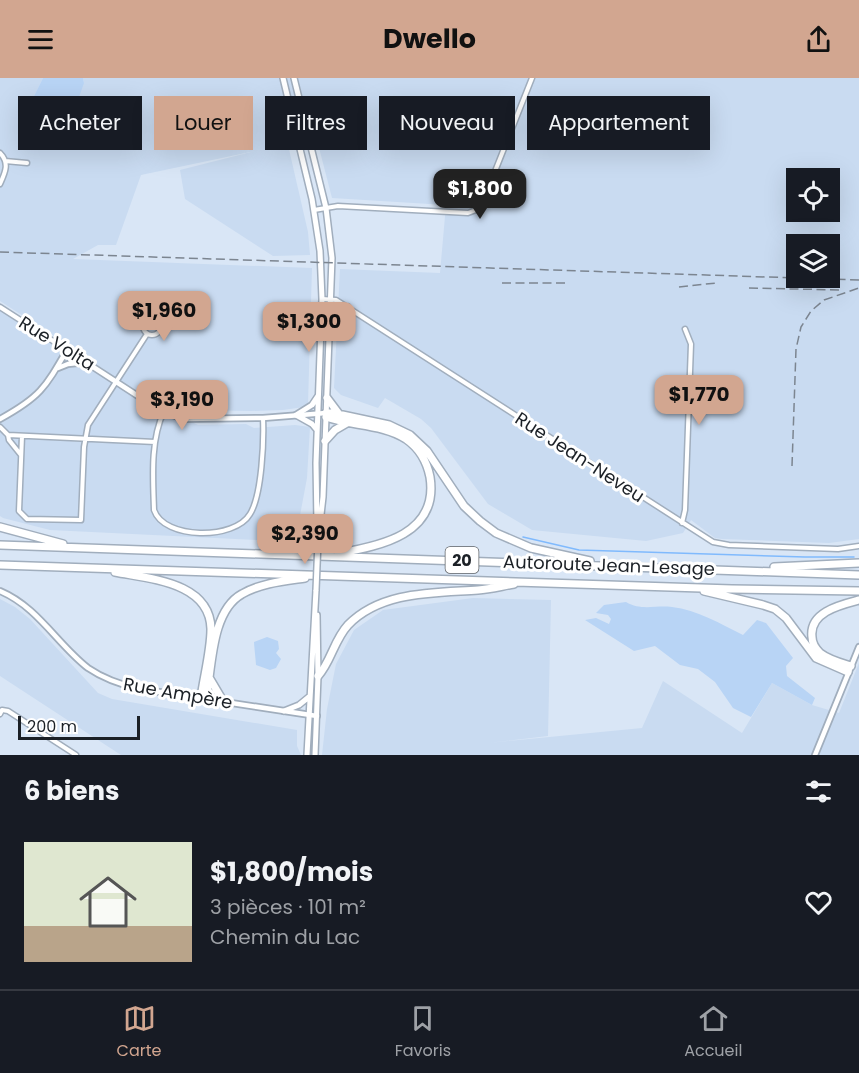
<!DOCTYPE html>
<html lang="fr">
<head>
<meta charset="utf-8">
<style>
	body { margin:0; font-family:Poppins,sans-serif; background:#242831; color:#f1f3f6; height:100vh; display:flex; flex-direction:column; font-size:22px; white-space:nowrap }
	* { box-sizing:border-box; margin:0 }
	p { font-size:20px; color:#9ea1a6 }
	.icon { flex:none; width:33px; height:33px; fill:none; stroke:currentColor; stroke-width:2; stroke-linecap:round; stroke-linejoin:round }
	.map { position:relative; height:677px; overflow:hidden }
	.drawer { display:flex; flex-direction:column; background:#171b24; flex:1 }
	.drawer>* { flex:none }
	.top-card { position:absolute; left:18px; top:18px; width:824px; height:54px; display:flex; gap:12px }
	.tools { position:absolute; left:786px; top:90px; display:grid; gap:12px }
	.tools a { display:grid; place-items:center; width:54px; height:54px; border-radius:0px; background:#171b24; box-shadow:0 6px 24px #0002; font-size:30px }
	.scale { position:absolute; left:18px; bottom:15px; width:122px; box-sizing:border-box; padding-left:6px; border:3px solid #1b2026; border-top:0; font-size:16px; line-height:21px; white-space:nowrap; color:#1b2026; -webkit-text-stroke:4px #fff; paint-order:stroke }
	.price { position:absolute; translate:-50% -51px; padding:0 14px; border-radius:12px; background:#d2a690; color:#111; font-size:20px; line-height:39px; filter:drop-shadow(0 2px 3px #0008) }
	.price::after { content:''; position:absolute; left:50%; top:36px; width:18px; height:14px; margin-left:-9px; background:inherit; clip-path:polygon(0 0,100% 0,50% 100%) }
	.price.on { background:#222; color:#fff }
	ul { padding:0; list-style:none }
	li { display:flex; align-items:center; gap:18px; height:150px; padding:0 24px }
	li+li { border-top:2px solid #363941 }
	li span { display:grid; place-items:center; flex:none; width:168px; height:120px; border-radius:0px; color:#555 }
	li>.icon { margin-inline-start:auto }
	span .icon { width:72px; height:72px; fill:#fffc; stroke-width:1 }
	li b { font-size:26px }
	h2 { display:flex; justify-content:space-between; align-items:center; height:72px; padding:0 24px; font-size:26px }
	.pill { padding:0 21px; border-radius:0px; background:#171b24; box-shadow:0 6px 24px #0002; font-size:21px; line-height:54px }
	.pill.on { background:#d2a690; color:#111 }
	header { display:flex; justify-content:space-between; align-items:center; height:78px; padding:0 24px; background:#d2a690; color:#111; font-size:27px; font-weight:700 }
	.menu { display:flex; justify-content:space-around; align-items:center; height:84px; border-top:2px solid #363941; background:#171b24; font-size:16px; color:#9ea1a6 }
	.menu a { display:grid; justify-items:center; gap:3px }
	.menu .on { color:#d2a690 }
	.map>svg:first-child { display:block }
</style>
</head>
<body>
<header><svg class="icon" aria-label="menu" viewBox="0 0 24 24"><path d="M4 6h16M4 12h16M4 18h16"/></svg>Dwello<svg class="icon" aria-label="share" viewBox="0 0 24 24"><path d="M12 15V3M7 8l5-5 5 5M5 13v7h14v-7"/></svg></header>
<div class="map">
<svg width="859" height="677" viewBox="0 0 859 677">
	<rect width="100%" height="100%" fill="#d9e6f6"/>
	<path fill="#c9dbf1" fill-rule="evenodd" d="M0 0H43L33 20 84 5 83 0H859V461L829 465 722 461 715 460 691 442 683 455 646 463 532 452 488 426 431 350 421 341 385 320 378 330 341 317 334 310 340 191 440 195 446 127 332 120 316 58 288 67 308 154 310 177 273 178 185 121 180 92 255 73 141 97 116 167H98L73 181 312 190 308 326 304 329 283 332 251 333 194 332 184 340 198 347 246 346 254 350 295 347 310 349 307 400 295 464 50 452 3 440 0 438V230L64 268 65 265 0 223ZM796 100H830V134H796ZM796 166H830V200H796Z
		M473 520 551 522 548 658 488 665 642 650 663 603 742 655 772 605 812 627 839 635 859 585V677H322L327 631 336 586 354 552 383 532Z
		M0 521 15 529 30 541 98 615 112 621 297 652V668L301 677H121L0 598Z"/>
	<path fill="#b8d4f5" d="M43 0H83L84 5 70 44 33 20Z
		M626 524C641 533 655 527 672 529 697 532 721 546 743 557L757 542 766 545 793 580 786 588 787 598 815 620 812 627 772 605 751 639 733 630 715 604 698 591 680 587 655 568 634 573 585 542 596 540 609 546 611 541 608 537 596 535 604 527Z
		M267 559 278 563 279 571 276 575 281 581 276 590 270 592 256 587C256 584 254 567 254 564Z"/>
	<g fill="none" stroke-linecap="round" stroke-linejoin="round">
		<path stroke="#80bafd" stroke-width="1.5" d="M523 459 579 472 805 479H854"/>
		<g stroke="#a1aebd" stroke-width="7">
			<path id="minor" d="M0 75C10 85 5 95 0 106
				M5 83 27 85
				M314 132 338 128 468 135 476 132 482 126 532 0
				M322 221 336 222 713 464 729 467 838 471 859 468
				M0 229 67 272
				M143 248a9 9 0 1 1 18 0a9 9 0 1 1-18 0Z
				M164 333C150 363 153 400 154 432 164 462 235 462 250 436 262 417 264 362 263 340
				M0 349 8 357 155 364
				M8 357 9 362 21 377
				M22 358 19 433 27 441 81 442 84 369 88 347 147 256
				M682 445 685 432 691 266 685 251
				M0 636 2 632 8 633 76 677"/>
		</g>
		<g stroke="#a1aebd" stroke-width="8">
			<path id="tertiary" d="M58 290 68 286 87 284
				M0 341C40 319 45 310 67 272L158 331 183 341 263 340 326 335
				M0 513C38 529 57 566 88 590 104 601 122 607 140 611L317 638
				M815 677 859 569"/>
		</g>
		<g stroke="#a1aebd" stroke-width="8">
			<path id="secondary" d="M283 0 312 121 320 173 322 221 316 385 317 446
				M294 0 326 130 332 180 323 419 318 463
				M331 240 348 229
				M296 337 312 327 318 318
				M296 337 312 346 317 352
				M284 633 299 627 310 618
				M307 677 316 512
				M315 677 318 598 317 537"/>
		</g>
		<g stroke="#a1aebd" stroke-width="10">
			<path id="motorway" d="M327 320 339 336
				M326 335H333L389 347 410 357 427 373 464 428 480 443 496 455 531 470 590 483
				M326 339C351 348 383 346 406 361 419 370 427 384 430 399 439 456 381 468 339 475
				M325 363 335 352 347 345
				M0 449 63 466
				M0 467 859 497
				M0 487 732 511 859 513
				M774 489 859 485
				M115 494C150 501 210 504 211 551 211 573 204 598 201 620
				M704 513 763 527 775 531 786 540 816 580 848 594
				M851 588C841 585 829 582 820 575 816 571 812 565 812 559 809 534 840 527 859 522
				M318 598C331 584 334 562 348 547 381 513 433 515 478 512 490 511 502 508 514 506
				M210 601 223 623
				M206 621C212 589 211 533 242 516 261 505 284 503 305 500"/>
		</g>
		<use href="#minor" stroke="#fff" stroke-width="4"/>
		<use href="#tertiary" stroke="#fff" stroke-width="4.5"/>
		<use href="#secondary" stroke="#fff" stroke-width="5"/>
		<use href="#motorway" stroke="#fff" stroke-width="7"/>
		<path stroke="#7c8590" stroke-width="1.5" stroke-dasharray="9 4.5" stroke-linecap="butt" d="M0 174 859 202
			M502 205H567
			M679 209 716 205
			M749 210 841 212
			M792 388 796 271 801 249 811 233 824 222 859 210"/>
		<g stroke="#a1aebd" stroke-width="8" stroke-linecap="butt">
			<path id="secondary-bridge" d="M316 512 318 463"/>
		</g>
		<use href="#secondary-bridge" stroke="#fff" stroke-width="5"/>
	</g>
	<g text-anchor="middle" dominant-baseline="central" stroke-width="6" stroke-linejoin="round" paint-order="stroke">
		<rect fill="#fff" stroke="#5f6367" stroke-width="1.5" x="445.5" y="469" width="33" height="26" rx="4.5"/>
		<g font-size="16" font-weight="bold" fill="#1b2026">
			<text x="462" y="482">20</text>
		</g>
		<g font-size="18" fill="#1b2026" stroke="#fff">
			<text transform="translate(57 265) rotate(32)">Rue Volta</text>
			<text transform="translate(580 379) rotate(33)">Rue Jean-Neveu</text>
			<text transform="translate(609 487) rotate(2)">Autoroute Jean-Lesage</text>
			<text transform="translate(178 615) rotate(10)">Rue Ampère</text>
		</g>
	</g>
</svg>
<div class="tools">
<a><svg class="icon" aria-label="locate" viewBox="0 0 24 24"><circle cx="12" cy="12" r="6"/><path d="M12 2v4M12 18v4M2 12h4M18 12h4"/></svg></a>
<a><svg class="icon" aria-label="layers" viewBox="0 0 24 24"><path d="M12 4l9 5-9 5-9-5zM3 14l9 5 9-5"/></svg></a>
</div>
<div class="scale">200 m</div>
<b class="price on" style="left:480px;top:142px">$1,800</b>
<b class="price" style="left:164px;top:264px">$1,960</b>
<b class="price" style="left:309px;top:275px">$1,300</b>
<b class="price" style="left:699px;top:348px">$1,770</b>
<b class="price" style="left:182px;top:353px">$3,190</b>
<b class="price" style="left:305px;top:487px">$2,390</b>
<div class="top-card">
<a class="pill">Acheter</a>
<a class="pill on">Louer</a>
<a class="pill">Filtres</a>
<a class="pill">Nouveau</a>
<a class="pill">Appartement</a>
</div>
</div>
<section class="drawer">
<h2>6 biens<svg class="icon" aria-label="filters" viewBox="0 0 24 24"><path d="M4 7h16M4 17h16"/><circle cx="9" cy="7" r="2"/><circle cx="15" cy="17" r="2"/></svg></h2>
<ul>
<li><span style="background:linear-gradient(#dfe7d0 70%,#b9a48a 0)"><svg class="icon" aria-label="home" viewBox="0 0 24 24"><path d="M3 11l9-7 9 7M6 9v11h12V9"/></svg></span><div><b>$1,800/mois</b><p>3 pièces · 101 m²</p><p>Chemin du Lac</p></div><svg class="icon" aria-label="heart" viewBox="0 0 24 24"><path d="M12 20l-8-8c-3-5 5-10 8-4 3-6 11-1 8 4z"/></svg></li>
</ul>
</section>
<nav class="menu">
<a class="on"><svg class="icon" aria-label="map" viewBox="0 0 24 24"><path d="M3 6l6-2 6 2 6-2v14l-6 2-6-2-6 2zM9 4v14M15 6v14"/></svg>Carte</a>
<a><svg class="icon" aria-label="saved" viewBox="0 0 24 24"><path d="M7 4h10v16l-5-4-5 4z"/></svg>Favoris</a>
<a><svg class="icon" aria-label="home" viewBox="0 0 24 24"><path d="M3 11l9-7 9 7M6 9v11h12V9"/></svg>Accueil</a>
</nav>
</body>
</html>
